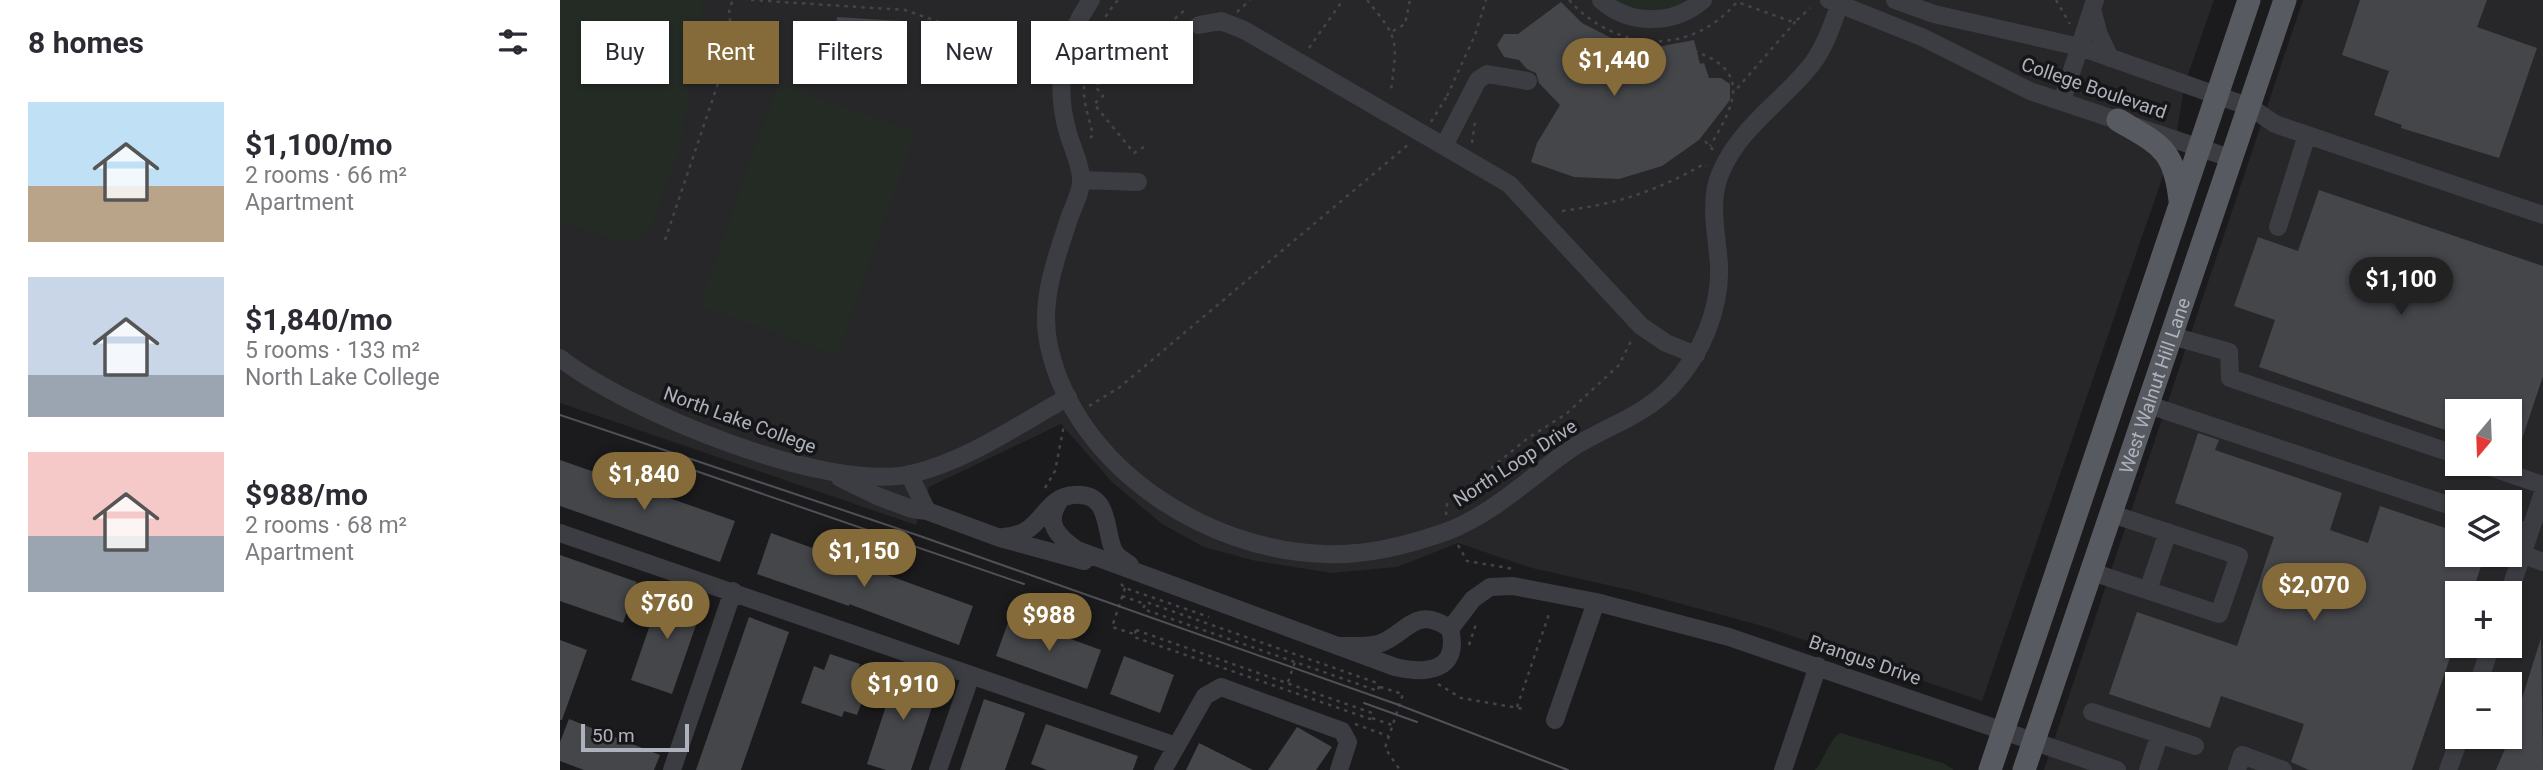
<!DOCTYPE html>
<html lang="en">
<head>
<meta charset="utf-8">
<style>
	body { margin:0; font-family:Roboto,sans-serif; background:#f7f7f7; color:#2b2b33; height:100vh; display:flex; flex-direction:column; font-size:26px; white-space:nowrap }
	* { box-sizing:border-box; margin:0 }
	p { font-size:23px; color:#7c7c81 }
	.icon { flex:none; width:38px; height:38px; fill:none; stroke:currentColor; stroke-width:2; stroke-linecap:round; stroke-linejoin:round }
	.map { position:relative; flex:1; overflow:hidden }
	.side { display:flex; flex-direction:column; background:#fff; width:560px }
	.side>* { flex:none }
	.hud { position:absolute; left:21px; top:21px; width:665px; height:63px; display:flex; gap:14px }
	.needle { width:46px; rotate:199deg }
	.fabs { position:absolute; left:1885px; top:399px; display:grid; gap:14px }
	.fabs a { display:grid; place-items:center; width:77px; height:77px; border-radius:0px; background:#fff; box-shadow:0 2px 5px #0004; font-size:35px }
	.scale { position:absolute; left:21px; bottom:18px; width:108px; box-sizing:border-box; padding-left:7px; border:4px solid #aeb2bc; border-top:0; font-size:19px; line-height:24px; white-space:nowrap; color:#aeb2bc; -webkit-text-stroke:5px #161618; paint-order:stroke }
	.price { position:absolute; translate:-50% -60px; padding:0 16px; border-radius:24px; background:#846b39; color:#fff; font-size:23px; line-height:46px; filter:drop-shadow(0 2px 4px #0008) }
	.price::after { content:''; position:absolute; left:50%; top:42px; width:21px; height:16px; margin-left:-10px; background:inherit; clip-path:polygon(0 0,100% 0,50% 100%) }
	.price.selected { background:#222; color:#fff }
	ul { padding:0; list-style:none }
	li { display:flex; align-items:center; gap:21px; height:175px; padding:0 28px }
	li span { display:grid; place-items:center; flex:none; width:196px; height:140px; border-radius:0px; color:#555 }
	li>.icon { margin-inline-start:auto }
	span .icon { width:84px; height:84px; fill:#fffc; stroke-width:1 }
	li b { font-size:30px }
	h2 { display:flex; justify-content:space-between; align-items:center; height:84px; padding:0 28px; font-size:30px }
	.pill { padding:0 24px; border-radius:0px; background:#fff; box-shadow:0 2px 5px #0004; font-size:24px; line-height:63px }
	.pill.selected { background:#846b39; color:#fff }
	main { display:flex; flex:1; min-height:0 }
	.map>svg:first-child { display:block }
</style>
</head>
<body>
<main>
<section class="side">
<h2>8 homes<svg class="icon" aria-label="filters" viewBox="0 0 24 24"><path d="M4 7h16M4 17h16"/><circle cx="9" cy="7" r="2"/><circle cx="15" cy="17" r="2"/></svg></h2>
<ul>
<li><span style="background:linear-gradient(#bfe0f5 60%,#b9a48a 0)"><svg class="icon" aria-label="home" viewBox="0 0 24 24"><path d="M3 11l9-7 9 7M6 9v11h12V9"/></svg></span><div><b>$1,100/mo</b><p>2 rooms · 66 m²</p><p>Apartment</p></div></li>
<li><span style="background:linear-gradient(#c9d6e8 70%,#9aa5b1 0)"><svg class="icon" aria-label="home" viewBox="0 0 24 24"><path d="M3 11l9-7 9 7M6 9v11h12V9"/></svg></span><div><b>$1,840/mo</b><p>5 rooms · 133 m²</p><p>North Lake College</p></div></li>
<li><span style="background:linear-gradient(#f6c9c9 60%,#9aa5b1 0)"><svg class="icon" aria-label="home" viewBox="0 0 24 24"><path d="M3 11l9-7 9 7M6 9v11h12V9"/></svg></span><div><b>$988/mo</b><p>2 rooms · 68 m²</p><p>Apartment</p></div></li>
</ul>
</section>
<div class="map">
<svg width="1983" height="770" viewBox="0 0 1983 770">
	<rect width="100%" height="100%" fill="#1b1b1d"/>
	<path fill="#27272a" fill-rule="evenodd" d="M0 0H1654L1624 86 1616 138 1422 701 1206 627 1074 591 972 568 898 543 837 567 772 573 696 561 644 547 602 524 552 482 501 424 369 487 356 525 0 403Z
		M1743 0H1983V770H1484ZM1897 411H1950V464H1897ZM1897 502H1950V555H1897ZM1897 593H1950V646H1897ZM1897 684H1950V737H1897Z"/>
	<path fill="#232b24" d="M0 0H143L122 142 89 233 67 243 0 222Z
		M1053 0H1135C1101 12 1088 15 1053 0Z
		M218 83 356 132 277 355 139 306Z
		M1280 733 1383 763 1394 770H1255C1265 759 1268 741 1280 733Z"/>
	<path fill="#45464a" d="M1800 0H1927L1917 27 1977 48 1939 158 1841 128 1842 125 1814 115 1829 71 1782 55Z
		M1001 2 1022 23 1063 44 1092 48 1134 40 1140 64 1144 63 1149 78H1161L1170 84V100L1139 140 1102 166 1059 179 1014 177 971 162 977 143 1000 105 979 83 976 73 967 69 959 60 944 57 937 45 944 34H958Z
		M277 17 341 21 340 38 276 35Z
		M1759 190 1983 266V376L1954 463 1950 462V411H1897V434L1699 367 1715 320 1674 306 1698 237 1738 251Z
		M1638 433 1659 440 1655 450 1782 493 1770 530 1808 543 1820 506 1897 532V555H1925L1912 593H1897V637L1852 770H1749L1731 762 1744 724 1661 696 1650 728 1549 694 1577 612 1677 646 1714 537 1615 503Z
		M0 460 175 521 160 562 0 506Z
		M211 533 413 606 399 645 289 604V606L197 574Z
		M0 555 77 582 63 623 0 601Z
		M103 587 144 602 112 694 71 680Z
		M189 617 229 632 181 770H136Z
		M450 617 541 650 527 689 436 656Z
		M1981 638 1983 770H1936L1950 737Z
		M0 640 27 650 2 720H0Z
		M270 654 300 664 294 681 308 686 297 715 284 711 282 717 241 703 254 666 264 670Z
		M564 656 614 675 600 713 550 694Z
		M338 669 380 683 351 770H326L307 764Z
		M424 699 465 713 445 770H400Z
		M9 719 100 755 94 770H24L0 761V742Z
		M486 724 578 756 573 770H487L471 764Z
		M737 727 772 747 756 770H708Z
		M639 743 693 770H626Z"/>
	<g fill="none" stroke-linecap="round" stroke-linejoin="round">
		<path stroke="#424449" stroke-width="2.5" stroke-dasharray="3.5 5" stroke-linecap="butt" d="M191 0 345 10 436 42 446 32
			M807 0C840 40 837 40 831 91
			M1009 0C1055 51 1129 58 1177 2L1230 21H1236L1174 92
			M1496 0 1510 24
			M677 12 690 0
			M1237 20 1250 8
			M833 31 845 24 850 0
			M749 48 783 0
			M1134 51C1193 71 1174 106 1150 146
			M887 96 915 35 926 0
			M871 122 887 96 890 98
			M530 138 533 135C530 121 524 106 524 92 523 59 537 24 558 0
			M1145 141 1154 151
			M912 143 915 122
			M584 147 574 153 534 104 543 96 535 86 625 10
			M1002 211C1057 204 1097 191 1144 164L1146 166
			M105 240 172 42 169 9 173 0
			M529 406 560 387 849 144
			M485 488 495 471 504 425
			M886 515 887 504 968 438 1006 414 1059 365 1072 339
			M898 545 907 561 954 569
			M561 584 565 588 649 617
			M565 588 552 627 574 634
			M562 596 585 604
			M576 630 812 713 810 719 574 637Z
			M909 645 917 621
			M728 682 735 662
			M878 684 901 698 964 709
			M819 686 818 691 583 609 586 602 820 684
			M820 687 843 694 825 748 840 770
			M957 707 990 611
			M812 718 832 725
			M795 724 828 736"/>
		<path stroke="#3c3d42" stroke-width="18" d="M531 0C502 42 494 85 508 133 512 147 521 165 521 179 522 190 514 205 510 216 496 258 479 302 489 346 515 467 647 551 765 554 807 556 849 545 888 531 935 513 971 476 1012 448 1045 427 1084 416 1112 386 1141 355 1161 309 1159 265 1157 236 1148 199 1161 172 1180 127 1223 101 1252 64 1266 45 1273 23 1281 0
			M1041 0C1070 26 1114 25 1143 0
			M1269 0 1364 38 1470 91 1673 159
			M1335 0 1374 14 1520 47 1690 107 1715 124 1983 215
			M1532 9 1539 35 1550 58
			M639 25 661 21 684 30 949 184 1081 326 1106 343 1136 355
			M1502 101 1535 0
			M885 144 918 80 927 74 968 81
			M522 180 578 182
			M1718 227 1747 135
			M1612 336 1669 352 1670 378 1897 455
			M0 358C68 411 265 493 351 474 407 461 458 425 508 397
			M1589 405 1897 508
			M1921 464 1983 485
			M349 474 367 511
			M280 478 317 496 352 509 367 511 440 538 524 561
			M500 500C484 523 497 536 517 550L835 667C865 674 901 672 890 629 856 604 846 634 821 643 809 647 795 646 782 646
			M1950 526 1969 533
			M0 533 616 746
			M443 537C485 535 481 497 514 495 552 492 544 533 554 551 557 557 565 561 570 565
			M1962 554 1983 562
			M1532 572 1659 614 1679 556 1552 514
			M1588 590 1608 532
			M1949 593 1983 493
			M890 629 913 599 930 587 953 586 1036 602 1169 637 1557 770
			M1918 684 1931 646
			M1532 712 1635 746
			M995 720 1036 602
			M112 770 173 591
			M378 770 411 675
			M603 770 645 696 661 687 782 731 788 742 779 770
			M1223 770 1258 666
			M1588 770 1600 734
			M1677 770 1682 755 1723 770
			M1888 770 1900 737"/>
		<g stroke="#585a61" stroke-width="23">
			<path d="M1558 120C1600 145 1614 148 1620 200"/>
			<path d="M1430 770 1689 0"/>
			<path id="s1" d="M1464 770 1725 0"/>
		</g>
		<path stroke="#4f5157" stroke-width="2" d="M0 415 357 535 839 705 1008 770
			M136 471 464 584
			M804 703 857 722"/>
	</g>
	<g text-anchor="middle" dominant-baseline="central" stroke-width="7" stroke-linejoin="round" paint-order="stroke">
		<g font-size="19" fill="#aeb2bc" stroke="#161618">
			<text transform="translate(1534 88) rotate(19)">College Boulevard</text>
			<text stroke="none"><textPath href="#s1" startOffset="406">West Walnut Hill Lane</textPath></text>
			<text transform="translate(180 420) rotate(20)">North Lake College</text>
			<text transform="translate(955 463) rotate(-33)">North Loop Drive</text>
			<text transform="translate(1305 660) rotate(19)">Brangus Drive</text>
		</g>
	</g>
</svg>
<div class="fabs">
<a><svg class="needle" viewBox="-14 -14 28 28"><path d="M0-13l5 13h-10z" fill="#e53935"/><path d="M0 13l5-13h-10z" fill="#7c7c81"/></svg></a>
<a><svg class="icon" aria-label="layers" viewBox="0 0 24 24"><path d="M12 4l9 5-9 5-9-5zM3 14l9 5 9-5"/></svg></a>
<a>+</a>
<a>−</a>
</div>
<div class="scale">50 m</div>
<b class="price" style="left:1054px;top:98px">$1,440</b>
<b class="price selected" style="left:1841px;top:317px">$1,100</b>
<b class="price" style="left:84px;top:512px">$1,840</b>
<b class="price" style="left:304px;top:589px">$1,150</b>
<b class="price" style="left:1754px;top:623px">$2,070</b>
<b class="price" style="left:107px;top:641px">$760</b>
<b class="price" style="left:489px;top:653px">$988</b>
<b class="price" style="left:343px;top:722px">$1,910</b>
<div class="hud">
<a class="pill">Buy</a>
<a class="pill selected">Rent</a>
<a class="pill">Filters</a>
<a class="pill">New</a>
<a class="pill">Apartment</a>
</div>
</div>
</main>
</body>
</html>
